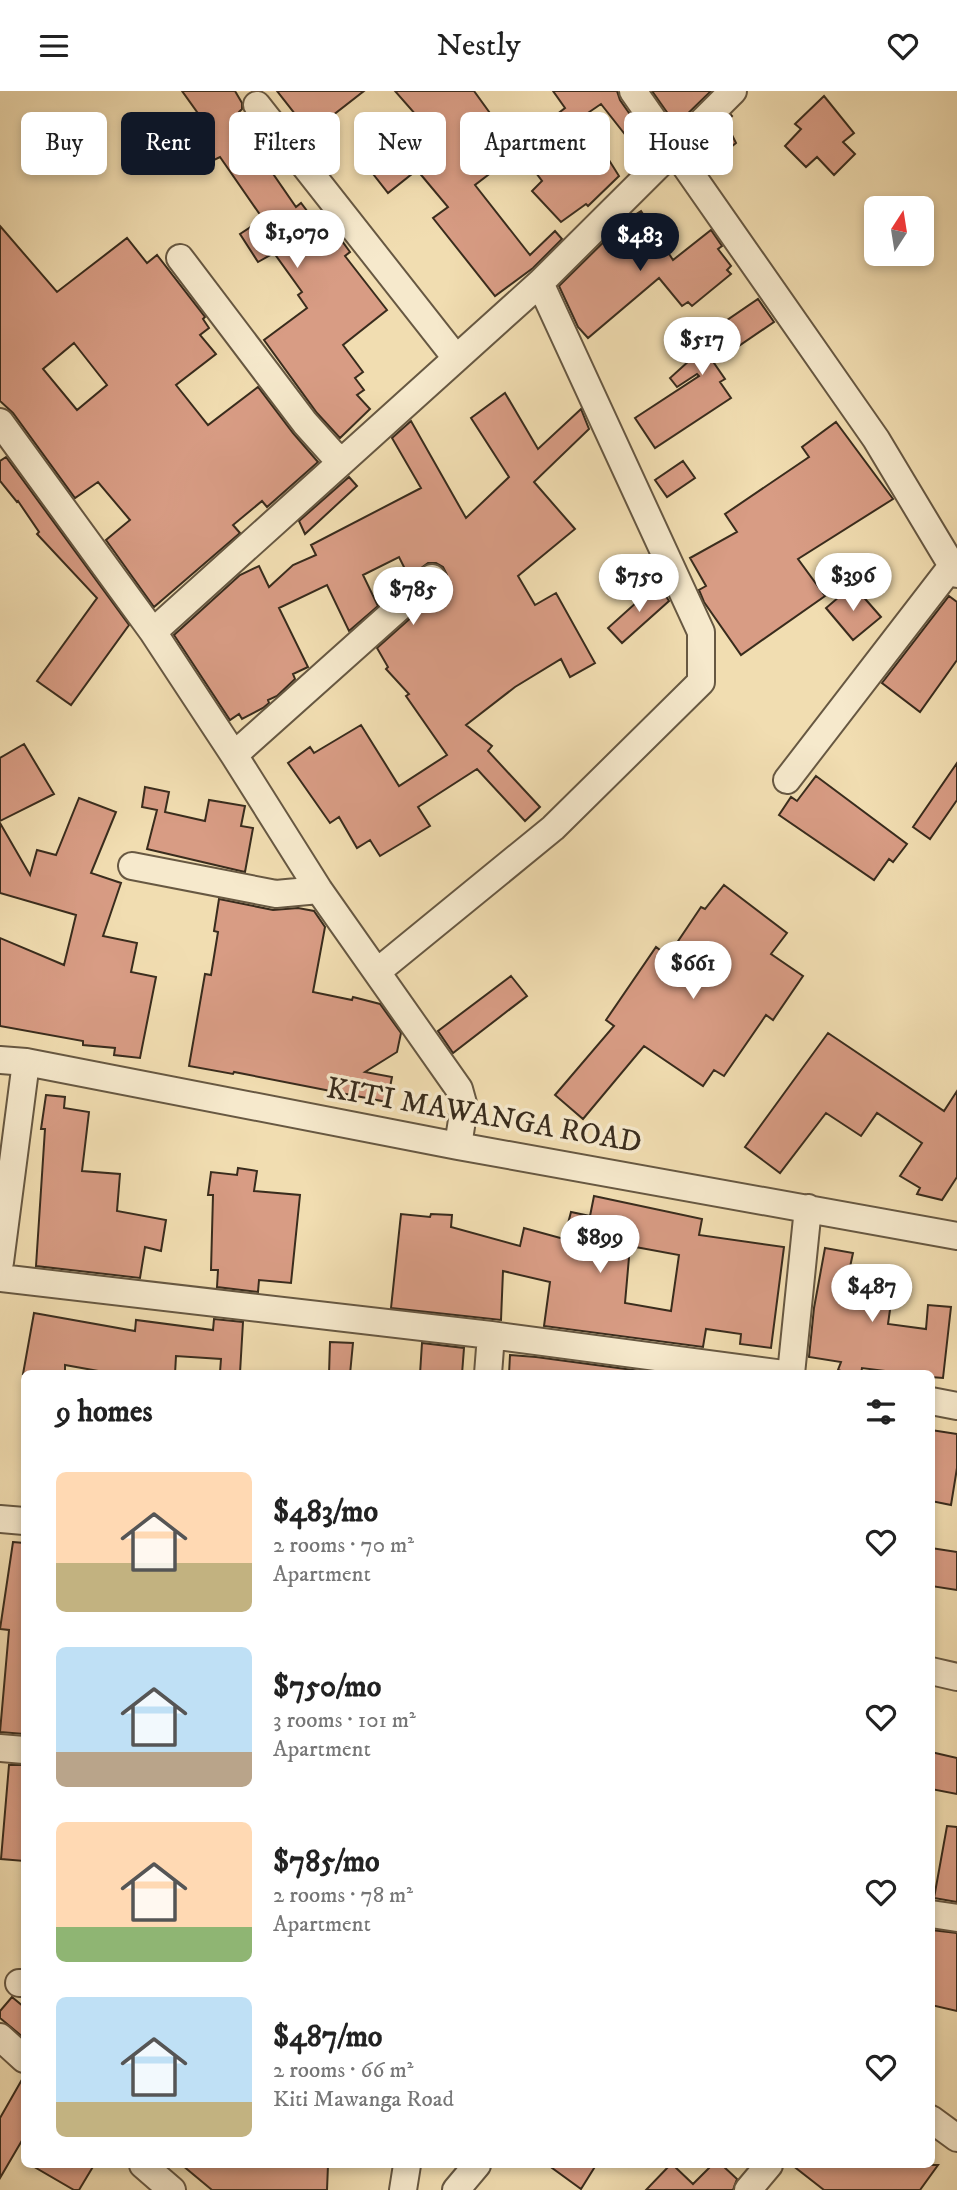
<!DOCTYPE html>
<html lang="en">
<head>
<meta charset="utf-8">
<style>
	body { margin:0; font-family:"IM FELL DW Pica",serif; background:#f2f2f2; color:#222; height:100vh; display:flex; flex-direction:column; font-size:26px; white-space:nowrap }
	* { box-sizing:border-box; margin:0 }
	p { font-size:23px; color:#767676 }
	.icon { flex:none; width:38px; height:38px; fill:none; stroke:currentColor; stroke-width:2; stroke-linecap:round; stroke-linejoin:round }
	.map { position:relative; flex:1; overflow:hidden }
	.side { position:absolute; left:21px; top:1279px; width:914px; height:798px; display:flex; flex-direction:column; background:#fff; border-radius:10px; box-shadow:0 4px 10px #0003 }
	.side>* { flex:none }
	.top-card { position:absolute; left:21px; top:21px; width:915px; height:63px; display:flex; gap:14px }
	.needle { width:46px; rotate:12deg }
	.controls { position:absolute; left:864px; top:105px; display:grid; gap:14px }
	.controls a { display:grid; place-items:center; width:70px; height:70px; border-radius:10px; background:#fff; box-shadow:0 4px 10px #0003; font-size:35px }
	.price { position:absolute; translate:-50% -60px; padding:0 16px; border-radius:24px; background:#fff; color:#222; font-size:23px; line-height:46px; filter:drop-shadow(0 2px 4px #0008) }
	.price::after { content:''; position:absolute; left:50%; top:42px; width:21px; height:16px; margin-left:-10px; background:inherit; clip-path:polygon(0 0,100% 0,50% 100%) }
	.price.on { background:#111827; color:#fff }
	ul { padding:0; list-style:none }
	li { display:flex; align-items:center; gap:21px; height:175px; padding:0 35px }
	li span { display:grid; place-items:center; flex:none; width:196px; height:140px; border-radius:10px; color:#555 }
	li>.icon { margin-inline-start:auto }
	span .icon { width:84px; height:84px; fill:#fffc; stroke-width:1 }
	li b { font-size:30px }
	h2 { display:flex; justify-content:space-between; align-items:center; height:84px; padding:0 35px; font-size:30px }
	.tag { padding:0 24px; border-radius:10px; background:#fff; box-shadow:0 4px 10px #0003; font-size:24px; line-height:63px }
	.tag.on { background:#111827; color:#fff }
	header { display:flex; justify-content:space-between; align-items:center; height:91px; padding:0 35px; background:#fff; font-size:32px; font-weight:600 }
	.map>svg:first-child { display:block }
</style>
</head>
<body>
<header><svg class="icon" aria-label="menu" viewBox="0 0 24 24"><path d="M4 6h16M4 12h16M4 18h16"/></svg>Nestly<svg class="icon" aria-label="heart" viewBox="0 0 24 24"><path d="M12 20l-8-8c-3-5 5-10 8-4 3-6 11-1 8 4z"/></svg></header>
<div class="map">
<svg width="957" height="2099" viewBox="0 0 957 2099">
	<rect width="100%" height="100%" fill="#f1ddb1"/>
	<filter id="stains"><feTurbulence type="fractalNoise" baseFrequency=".00286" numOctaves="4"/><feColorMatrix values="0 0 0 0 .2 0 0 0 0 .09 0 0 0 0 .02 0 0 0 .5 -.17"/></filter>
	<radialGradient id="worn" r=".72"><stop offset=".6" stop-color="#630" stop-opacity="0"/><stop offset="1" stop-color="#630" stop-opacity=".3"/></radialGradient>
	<path fill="#d89c84" stroke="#392c1d" stroke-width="2" fill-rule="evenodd" d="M182 0H235L242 12V18L239 21 251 43 247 45 296 116 301 112 323 141 331 135 350 161 345 165 387 219 343 254 363 281 355 287 364 299 357 304 370 318 340 347 317 322 264 249 307 217 298 204 302 201 274 162 258 171 240 143 263 128 220 66 214 69 193 33 202 28Z
		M277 0H364L310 42Z
		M395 0H474L518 61 475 94 530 164 555 140 562 148 533 177 495 205 433 127 448 116 417 79 388 102 370 79 381 72 371 60 417 25Z
		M553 0H617L620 9 652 55 642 65 601 13 582 26 619 85 588 115 586 113 561 131 532 100 542 90 516 55 565 17Z
		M652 0H711L676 34Z
		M824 5 854 42 843 51 855 63 834 84 817 66 806 76 785 55 801 38 795 33Z
		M731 24 732 25 726 32 736 52 706 76 694 61Z
		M641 120 673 169 711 139 722 155 718 158 731 175 727 179 731 183 692 215 688 211 682 215 659 187 588 247 578 236 559 195 625 130Z
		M0 135 57 201 127 147 147 172 157 164 205 226 203 228 209 237 200 244 216 263 176 294 208 334 258 296 293 342 318 371 267 416 262 410 233 434 240 442 154 516 106 449 130 429 98 391 75 407 13 322 0 310ZM74 252 107 294 77 319 43 278Z
		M758 208 774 231 714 272 725 288 720 291 731 307 655 357 635 327 699 285 697 283 677 296 670 287 701 259 695 251Z
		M505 302 538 358 581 318 589 338 534 391 575 438 518 485 535 514 556 502 595 572 570 586 561 568 515 596 466 634 492 655 488 660 540 716 525 730 477 678 418 716 430 735 380 765 370 749 357 757 339 726 330 732 288 672 310 656 314 662 361 634 399 695 447 664 406 605 409 603 386 578 388 576 377 557 443 498 447 493V484L443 476 436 472H428L409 486 399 466 363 484 378 515 349 540 327 494 279 517 308 576 293 583 295 588 277 605 268 609 269 612 263 617 242 628 239 623 230 629 174 544 240 484 259 475 269 496 293 474 316 464 311 454 421 397 392 347 411 330 466 427 509 386 471 327Z
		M836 331 893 408 798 468 825 505 741 564 704 511 699 499 706 495 690 467 737 441 725 423 809 366 802 356Z
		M6 366 129 534 71 614 37 590 97 507 37 443 39 441 18 410 17 411 0 390V370Z
		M683 370 695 387 667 406 655 389Z
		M349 386 357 395 305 443 299 430Z
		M658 492 669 510 622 552 608 537Z
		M853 494 881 526 853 549 826 517Z
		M949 505 957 511V569L920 621 882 592Z
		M24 653 54 703 0 730V667Z
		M957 672V709L930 748 913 736Z
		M816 685 907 753 893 771 889 768 874 789 779 724 791 706 797 710Z
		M145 696 169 701 165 721 205 730 209 709 245 715 241 735 253 737 245 781 147 758 157 719 142 716Z
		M79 707 116 721 91 782 121 792 103 845 137 852 131 881 156 886 140 967 114 964 115 957 83 954V950L0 935V847L64 874 76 824 0 802V732L30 784 37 759 56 764Z
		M724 794 787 842 771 863 803 885 773 929 766 924 724 985 714 979 703 995 644 955 583 1028 555 1004 614 935 606 929 656 856 668 865 701 816 705 818Z
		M219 808 273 819 298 817 314 820 325 836 313 901 352 909 353 906 380 913 401 942 397 961 365 981 392 986 387 1011 234 981 233 983 189 975 205 883 211 884 218 841 214 840Z
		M511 885 527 905 453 962 438 940Z
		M828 942 944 1020 957 1000V1086L942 1109 917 1103 920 1097 900 1085 922 1052 877 1022 861 1045 826 1022 780 1082 745 1056Z
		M46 1004 65 1006 64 1017 89 1021 82 1080 120 1083 117 1120 166 1129 161 1160 145 1156 140 1187 36 1175 45 1038H41Z
		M238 1077 257 1080 254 1100 300 1104 291 1192 259 1189 258 1201 217 1196 218 1179H211L213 1104H208L211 1081 237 1084Z
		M594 1105 702 1128 699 1144 784 1156 771 1257 740 1253 741 1243 706 1238 703 1256 544 1235 550 1191 503 1180 501 1229 391 1217 401 1123 430 1126 431 1123 452 1124 451 1136 520 1155 524 1137 564 1148 571 1121 590 1125ZM630 1155 679 1164 671 1220 625 1212Z
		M825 1157 853 1162 850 1176 895 1183 888 1233 926 1238 928 1214 951 1216 943 1287 931 1286V1283H909L862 1277 861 1283H850L838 1279 841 1271 809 1266 814 1217Z
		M34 1222 135 1240 136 1229 213 1239 214 1228 243 1231 240 1282 220 1281 221 1268 176 1265 175 1283H115L65 1274V1283H23Z
		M330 1251 353 1252 350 1283H329Z
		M422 1252 464 1257 462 1283H420Z
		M510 1264 536 1266 663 1283H509Z
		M931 1339 957 1343V1377L951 1414 931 1410Z
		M13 1451 24 1452V1643L0 1641 9 1539 0 1538Z
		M931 1457 957 1461V1499L931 1495Z
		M931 1661 957 1667V1703L931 1698Z
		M9 1674H24V1770L1 1768Z
		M947 1735 957 1736V1811L934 1807Z
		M931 1839 957 1842V1920L931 1914Z
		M12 1906 24 1916V1947L0 1927V1920Z
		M24 1985V2046L0 2087V2027Z
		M31 2074H94L79 2099H74Z
		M182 2074H328L327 2099H212Z
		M548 2074H596L581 2098Z
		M670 2074H673L693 2093 712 2074H722L737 2088 733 2099H646Z
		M792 2074H938L920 2099H824Z"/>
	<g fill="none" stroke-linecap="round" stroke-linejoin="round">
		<g stroke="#675842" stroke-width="30">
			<path id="minor" d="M633 0 876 348 957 483
				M257 14 456 267
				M180 167 305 332 331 361 342 370
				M0 331 153 541 234 664 319 799 459 998 464 1016 458 1055
				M153 541 540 192 733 0
				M234 664 432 487
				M787 689 952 475
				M132 775 276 803 319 799
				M378 880 553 737 701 591V541L540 192
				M0 969 26 971 458 1055 957 1145
				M0 1171 26 971
				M0 1187 491 1244 488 1283
				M491 1244 784 1283
				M791 1283 808 1117
				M931 1310 957 1315
				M0 1428 24 1430
				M931 1580 957 1586
				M0 1657 24 1659
				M931 1823 957 1827
				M19 1892H24
				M0 1946 24 1968
				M931 2028 957 2047
				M143 2074 172 2099
				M403 2099 407 2074
				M456 2099 477 2074
				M748 2099 769 2074"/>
		</g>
		<use href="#minor" stroke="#f6e9cc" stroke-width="26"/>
	</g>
	<g text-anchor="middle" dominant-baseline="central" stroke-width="7" stroke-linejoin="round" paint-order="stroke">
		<g font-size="30" fill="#392c1d" stroke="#f6e9cc">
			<text transform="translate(484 1025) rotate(10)">KITI MAWANGA ROAD</text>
		</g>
	</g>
	<rect width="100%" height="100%" filter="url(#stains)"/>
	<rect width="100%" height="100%" fill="url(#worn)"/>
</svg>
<div class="controls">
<a><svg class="needle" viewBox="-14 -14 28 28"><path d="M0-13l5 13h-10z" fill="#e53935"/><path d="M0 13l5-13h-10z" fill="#767676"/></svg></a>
</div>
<b class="price" style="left:297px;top:179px">$1,070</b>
<b class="price on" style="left:640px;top:182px">$483</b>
<b class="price" style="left:702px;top:286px">$517</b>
<b class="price" style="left:853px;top:522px">$396</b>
<b class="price" style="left:639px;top:523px">$750</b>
<b class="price" style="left:413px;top:536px">$785</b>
<b class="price" style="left:693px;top:910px">$661</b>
<b class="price" style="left:600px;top:1184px">$899</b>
<b class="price" style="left:872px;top:1233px">$487</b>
<div class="top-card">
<a class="tag">Buy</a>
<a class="tag on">Rent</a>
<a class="tag">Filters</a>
<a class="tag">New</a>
<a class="tag">Apartment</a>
<a class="tag">House</a>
</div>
<section class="side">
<h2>9 homes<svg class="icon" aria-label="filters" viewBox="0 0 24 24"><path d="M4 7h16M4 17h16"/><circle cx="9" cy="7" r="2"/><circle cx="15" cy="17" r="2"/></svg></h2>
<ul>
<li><span style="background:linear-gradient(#ffd9b3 65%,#c2b280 0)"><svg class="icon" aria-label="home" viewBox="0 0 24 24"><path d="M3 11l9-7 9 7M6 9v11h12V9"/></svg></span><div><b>$483/mo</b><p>2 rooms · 70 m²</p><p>Apartment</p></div><svg class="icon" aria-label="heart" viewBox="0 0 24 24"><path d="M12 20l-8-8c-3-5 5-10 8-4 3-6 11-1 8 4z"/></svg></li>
<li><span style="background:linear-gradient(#bfe0f5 75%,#b9a48a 0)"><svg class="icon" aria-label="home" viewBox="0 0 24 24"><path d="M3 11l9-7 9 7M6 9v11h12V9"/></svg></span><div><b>$750/mo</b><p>3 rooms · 101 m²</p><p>Apartment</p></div><svg class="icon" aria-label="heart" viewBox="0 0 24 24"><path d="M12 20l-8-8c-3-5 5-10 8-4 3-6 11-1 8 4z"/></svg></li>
<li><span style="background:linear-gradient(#ffd9b3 75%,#8fb573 0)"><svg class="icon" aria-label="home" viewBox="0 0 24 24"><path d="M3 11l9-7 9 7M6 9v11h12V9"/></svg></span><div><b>$785/mo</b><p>2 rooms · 78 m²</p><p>Apartment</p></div><svg class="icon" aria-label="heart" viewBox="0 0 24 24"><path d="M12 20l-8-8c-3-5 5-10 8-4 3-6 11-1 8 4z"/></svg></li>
<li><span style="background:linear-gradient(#bfe0f5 75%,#c2b280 0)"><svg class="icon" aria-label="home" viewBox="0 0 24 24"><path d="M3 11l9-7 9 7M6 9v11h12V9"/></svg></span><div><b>$487/mo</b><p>2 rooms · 66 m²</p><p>Kiti Mawanga Road</p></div><svg class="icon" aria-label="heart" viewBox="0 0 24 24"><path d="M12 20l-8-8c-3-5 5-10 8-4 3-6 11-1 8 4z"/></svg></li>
</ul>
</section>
</div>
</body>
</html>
